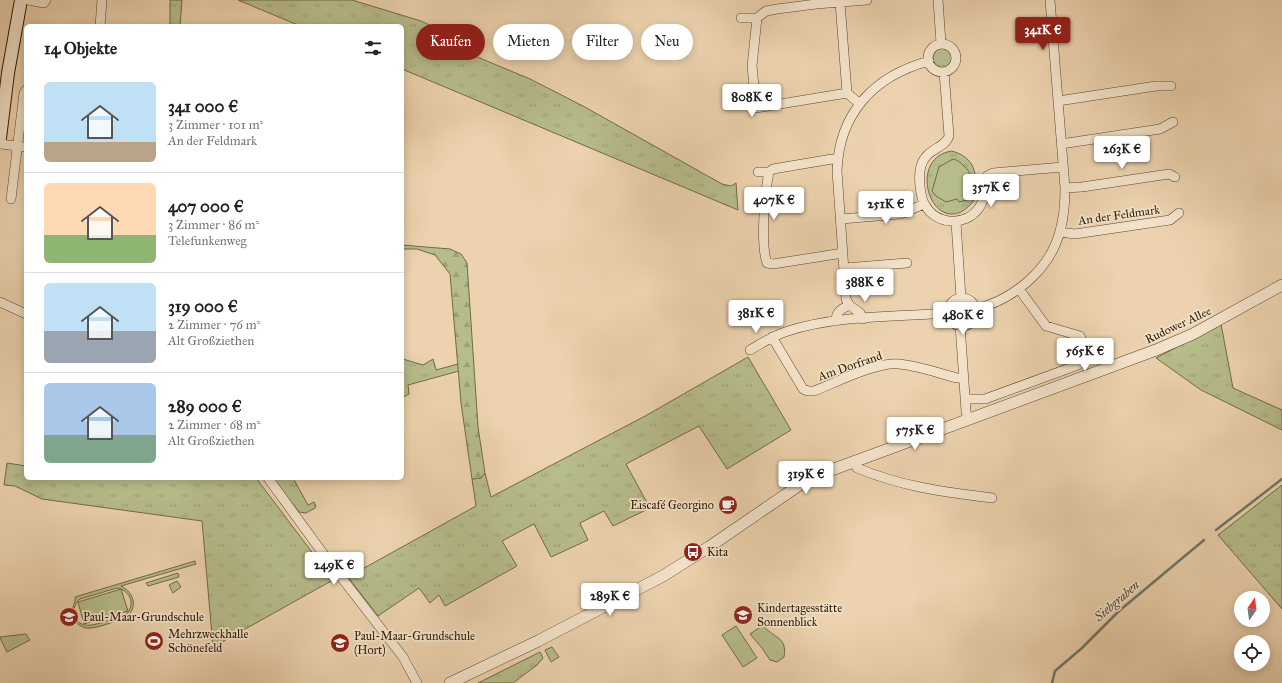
<!DOCTYPE html>
<html lang="de">
<head>
<meta charset="utf-8">
<style>
	body { margin:0; font-family:"IM FELL Great Primer",serif; background:#f6f6f6; color:#202124; height:100vh; display:flex; flex-direction:column; font-size:15px; white-space:nowrap }
	* { box-sizing:border-box; margin:0 }
	p { font-size:13px; color:#757577 }
	.icon { flex:none; width:22px; height:22px; fill:none; stroke:currentColor; stroke-width:2; stroke-linecap:round; stroke-linejoin:round }
	.map { position:relative; flex:1; overflow:hidden }
	.sheet { position:absolute; left:24px; top:24px; width:380px; height:456px; display:flex; flex-direction:column; background:#fff; border-radius:6px; box-shadow:0 2px 10px #0003 }
	.sheet>* { flex:none }
	.hud { position:absolute; left:416px; top:24px; width:380px; height:36px; display:flex; gap:8px }
	.needle { width:26px; rotate:14deg }
	.buttons { position:absolute; left:1234px; top:591px; display:grid; gap:8px }
	.buttons a { display:grid; place-items:center; width:36px; height:36px; border-radius:50%; background:#fff; box-shadow:0 2px 10px #0003; font-size:20px }
	.price { position:absolute; translate:-50% -34px; padding:0 9px; border-radius:4px; background:#fff; color:#222; font-size:13px; line-height:26px; filter:drop-shadow(0 1px 2px #0008) }
	.price::after { content:''; position:absolute; left:50%; top:24px; width:12px; height:9px; margin-left:-6px; background:inherit; clip-path:polygon(0 0,100% 0,50% 100%) }
	.price.on { background:#8f2418; color:#fff }
	ul { padding:0; list-style:none }
	li { display:flex; align-items:center; gap:12px; height:100px; padding:0 20px }
	li+li { border-top:1px solid #e0e0e0 }
	li span { display:grid; place-items:center; flex:none; width:112px; height:80px; border-radius:6px; color:#555 }
	li>.icon { margin-inline-start:auto }
	span .icon { width:48px; height:48px; fill:#fffc; stroke-width:1 }
	li b { font-size:17px }
	h2 { display:flex; justify-content:space-between; align-items:center; height:48px; padding:0 20px; font-size:17px }
	.pill { padding:0 14px; border-radius:18px; background:#fff; box-shadow:0 2px 10px #0003; font-size:14px; line-height:36px }
	.pill.on { background:#8f2418; color:#fff }
	.map>svg:first-child { display:block }
</style>
</head>
<body>
<div class="map">
<svg width="1282" height="683" viewBox="0 0 1282 683">
	<defs>
		<pattern id="grass-tufts" width="24" height="20" patternUnits="userSpaceOnUse"><rect width="24" height="20" fill="#b7bc8b"/><path d="M3 7l-1-3M5 7V3M7 7l1-3M15 17l-1-3M17 17v-4M19 17l1-3" fill="none" stroke="#9ea176"/></pattern>
		<pattern id="forest-firs" width="22" height="20" patternUnits="userSpaceOnUse"><rect width="22" height="20" fill="#b7bc8b"/><path d="M5 1l3.5 6h-7zM16 11l3.5 6h-7z" fill="#9ea176"/></pattern>
	</defs>
	<rect width="100%" height="100%" fill="#ecd2ae"/>
	<filter id="stains"><feTurbulence type="fractalNoise" baseFrequency=".005" numOctaves="4"/><feColorMatrix values="0 0 0 0 .2 0 0 0 0 .09 0 0 0 0 .02 0 0 0 .5 -.17"/></filter>
	<radialGradient id="worn" r=".72"><stop offset=".6" stop-color="#630" stop-opacity="0"/><stop offset="1" stop-color="#630" stop-opacity=".3"/></radialGradient>
	<path fill="url(#grass-tufts)" stroke="#716a46" d="M170 0H182L180 26H170Z
		M238 0H352L421 21 440 30 455 45 463 51 530 79 583 106 722 184 731 186 736 183 738 210 402 69V26H300Z
		M933 58a10 10 0 1 1 20 0a10 10 0 1 1-20 0Z
		M952 151C968 156 975 164 976 182 976 187 976 192 975 197 973 204 967 208 961 212 928 227 909 157 952 151Z
		M952 311a10 10 0 1 1 20 0a10 10 0 1 1-20 0Z
		M1221 324 1233 388 1282 410V430L1201 390 1156 358Z
		M748 357 791 430 727 469 699 426 626 464 650 508 613 526 604 511 580 523 588 540 551 557 534 524 502 541 517 566 445 606 439 595 430 603 419 588 378 616 348 577 476 506 472 479 481 478 485 473 491 497 647 415Z
		M403 359 423 365 433 359 436 370 458 364 459 371 408 385 409 394 402 398V362Z
		M7 463 26 466V478H256L333 580 213 647 202 521 42 499 15 486 4 485Z
		M272 478H293L308 505 314 502 316 506 315 508 306 513 299 512Z
		M1282 485V609L1218 535Z
		M552 647 559 657 551 662 545 650Z
		M540 652 543 658 537 665 513 683H478Z"/>
	<path fill="url(#forest-firs)" stroke="#716a46" d="M402 245 450 249 461 254 467 263 478 427 485 473 481 478 472 479 461 403 450 274 435 255 417 249H402Z"/>
	<path fill="#b7bc8b" stroke="#716a46" fill-rule="evenodd" d="M953 159C958 160 961 163 964 166 977 178 968 187 967 200L959 202 957 199 946 202 936 196 932 191 939 167Z
		M195 561 196 564 121 586C131 591 138 603 130 613 125 619 98 628 90 628 84 629 78 625 74 620 68 609 77 604 75 597ZM117 588C129 590 136 603 127 613 123 617 115 618 110 620 99 623 80 632 75 616 73 609 75 603 80 599Z
		M178 573 179 577 148 586 146 583Z
		M177 581 181 587 173 593 169 585Z
		M121 589 128 611 84 624 78 602Z
		M763 625C772 638 788 636 784 657L777 662 770 660 762 648 750 634Z
		M736 626 757 658 743 667 722 635Z
		M26 634 30 640 7 652 0 638V637Z"/>
	<g fill="none" stroke-linecap="round" stroke-linejoin="round">
		<path stroke="#6e776b" stroke-width="2.5" d="M1216 530 1282 479
			M1052 683 1055 671 1082 648 1119 611 1204 540"/>
		<g stroke="#5b462c" stroke-width="10">
			<path id="minor" d="M28 0 44 3 46 0
				M938 0 941 43
				M840 2 847 93
				M741 18H757L766 11 777 9 816 4 867 0
				M757 18 752 66 756 108 847 93 860 104
				M100 26 102 0
				M928 58a14 14 0 1 1 28 0a14 14 0 1 1-28 0Z
				M944 72 949 136C945 149 926 148 921 166 918 175 920 197 925 205 936 225 965 227 979 208 987 197 982 186 987 176L993 173 1063 167
				M1058 101 1156 86H1171
				M0 144 26 147
				M1061 144 1160 129 1173 122
				M838 160 832 159 773 169 769 172C765 192 760 243 767 263L773 264 843 253
				M758 172H769
				M1065 188 1082 187 1169 174 1175 177
				M11 199 24 93 26 90
				M841 219 900 214 908 211 924 204
				M956 222 961 298
				M1060 232 1075 234 1170 220 1179 213
				M844 268 907 263
				M948 312a14 14 0 1 1 28 0a14 14 0 1 1-28 0Z
				M0 302 26 314
				M975 309C1013 300 1050 270 1060 231 1064 217 1065 202 1065 188L1050 0
				M863 319 860 313 849 305 846 299 837 171C839 113 874 76 929 61
				M836 321C836 312 841 309 849 305
				M960 325 966 411 968 420
				M772 337 803 389 808 391H814C837 382 876 362 899 364 919 366 938 373 957 378H964
				M750 350C762 343 774 335 788 331 837 315 896 317 948 313
				M965 399H985L1078 365C1085 359 1082 347 1081 338L1080 336 1046 326 1019 289
				M854 461 857 468C903 487 944 492 992 498
				M268 478 327 559 403 657 417 683"/>
		</g>
		<g stroke="#5b462c" stroke-width="12">
			<path id="tertiary" d="M450 683 538 641 663 576 709 547 798 486 818 475 1156 350 1193 334 1282 285"/>
		</g>
		<g stroke="#2b1801" stroke-width="14">
			<path id="secondary" d="M0 138 8 73 21 0"/>
		</g>
		<use href="#minor" stroke="#f3e2ca" stroke-width="9"/>
		<use href="#tertiary" stroke="#f3e2ca" stroke-width="11"/>
		<use href="#secondary" stroke="#f3e2ca" stroke-width="12"/>
	</g>
	<defs>
		<g id="cafe-disc" transform="scale(1)"><circle r="9.5" fill="#8f2418" stroke="#f3e2ca"/><path d="M-5.5-4.5H6V0H3Q3 3.5 0 3.5H-2.5Q-5.5 3.5-5.5 0ZM3-3.2v2h1.7v-2ZM-6 4.5H4V6H-6Z" fill="#fff"/></g>
		<g id="bus-disc" transform="scale(1)"><circle r="9.5" fill="#8f2418" stroke="#f3e2ca"/><path d="M-5-6H5V4H4V6H2V4H-2V6H-4V4H-5ZM-3.5-4V0h7V-4ZM-3.5 1.2v1.5H-2V1.2ZM2 1.2v1.5H3.5V1.2Z" fill="#fff"/></g>
		<g id="school-disc" transform="scale(1)"><circle r="9.5" fill="#8f2418" stroke="#f3e2ca"/><path d="M0-5L7-2L0 1L-7-2ZM-4 1L0 2.5L4 1V4Q0 6-4 4Z" fill="#fff"/></g>
		<g id="stadium-disc" transform="scale(1)"><circle r="9.5" fill="#8f2418" stroke="#f3e2ca"/><path d="M0-5a6.5 5 0 1 0 0 10a6.5 5 0 1 0 0-10ZM-3.5-1.8h7v3.6h-7Z" fill="#fff"/></g>
	</defs>
	<g fill-rule="evenodd">
		<use href="#cafe-disc" x="728" y="505"/>
		<use href="#bus-disc" x="693" y="552"/>
		<use href="#school-disc" x="743" y="615"/>
		<use href="#school-disc" x="69" y="617"/>
		<use href="#stadium-disc" x="154" y="641"/>
		<use href="#school-disc" x="340" y="643"/>
	</g>
	<g text-anchor="middle" dominant-baseline="central" stroke-width="3.5" stroke-linejoin="round" paint-order="stroke">
		<g font-size="12" fill="#2b1801" stroke="#f3e2ca">
			<text transform="translate(1119 215) rotate(-8)">An der Feldmark</text>
			<text transform="translate(1178 325) rotate(-25)">Rudower Allee</text>
			<text transform="translate(850 366) rotate(-19)">Am Dorfrand</text>
		</g>
		<g font-size="12" fill="#2b1801" stroke="#f3e2ca" text-anchor="start">
			<text x="714" y="505" text-anchor="end">Eiscafé Georgino</text>
			<text x="707" y="552">Kita</text>
			<text x="757" y="608">Kindertagesstätte<tspan x="757" dy="14">Sonnenblick</tspan></text>
			<text x="83" y="617">Paul-Maar-Grundschule</text>
			<text x="168" y="634">Mehrzweckhalle<tspan x="168" dy="14">Schönefeld</tspan></text>
			<text x="354" y="636">Paul-Maar-Grundschule<tspan x="354" dy="14">(Hort)</tspan></text>
		</g>
		<g font-size="13" font-style="italic" fill="#4c4736" stroke="#f3e2ca">
			<text transform="translate(1117 601) rotate(-41)">Siebgraben</text>
		</g>
	</g>
	<rect width="100%" height="100%" filter="url(#stains)"/>
	<rect width="100%" height="100%" fill="url(#worn)"/>
</svg>
<div class="buttons">
<a><svg class="needle" viewBox="-14 -14 28 28"><path d="M0-13l5 13h-10z" fill="#e53935"/><path d="M0 13l5-13h-10z" fill="#757577"/></svg></a>
<a><svg class="icon" aria-label="locate" viewBox="0 0 24 24"><circle cx="12" cy="12" r="6"/><path d="M12 2v4M12 18v4M2 12h4M18 12h4"/></svg></a>
</div>
<b class="price on" style="left:1043px;top:51px">341K €</b>
<b class="price" style="left:752px;top:118px">808K €</b>
<b class="price" style="left:1122px;top:170px">263K €</b>
<b class="price" style="left:991px;top:208px">357K €</b>
<b class="price" style="left:774px;top:221px">407K €</b>
<b class="price" style="left:886px;top:225px">251K €</b>
<b class="price" style="left:865px;top:303px">388K €</b>
<b class="price" style="left:756px;top:334px">381K €</b>
<b class="price" style="left:963px;top:336px">480K €</b>
<b class="price" style="left:1085px;top:372px">565K €</b>
<b class="price" style="left:915px;top:451px">575K €</b>
<b class="price" style="left:806px;top:495px">319K €</b>
<b class="price" style="left:334px;top:586px">249K €</b>
<b class="price" style="left:610px;top:617px">289K €</b>
<div class="hud">
<a class="pill on">Kaufen</a>
<a class="pill">Mieten</a>
<a class="pill">Filter</a>
<a class="pill">Neu</a>
</div>
<section class="sheet">
<h2>14 Objekte<svg class="icon" aria-label="filters" viewBox="0 0 24 24"><path d="M4 7h16M4 17h16"/><circle cx="9" cy="7" r="2"/><circle cx="15" cy="17" r="2"/></svg></h2>
<ul>
<li><span style="background:linear-gradient(#bfe0f5 75%,#b9a48a 0)"><svg class="icon" aria-label="home" viewBox="0 0 24 24"><path d="M3 11l9-7 9 7M6 9v11h12V9"/></svg></span><div><b>341 000 €</b><p>3 Zimmer · 101 m²</p><p>An der Feldmark</p></div></li>
<li><span style="background:linear-gradient(#ffd9b3 65%,#8fb573 0)"><svg class="icon" aria-label="home" viewBox="0 0 24 24"><path d="M3 11l9-7 9 7M6 9v11h12V9"/></svg></span><div><b>407 000 €</b><p>3 Zimmer · 86 m²</p><p>Telefunkenweg</p></div></li>
<li><span style="background:linear-gradient(#bfe0f5 60%,#9aa5b1 0)"><svg class="icon" aria-label="home" viewBox="0 0 24 24"><path d="M3 11l9-7 9 7M6 9v11h12V9"/></svg></span><div><b>319 000 €</b><p>2 Zimmer · 76 m²</p><p>Alt Großziethen</p></div></li>
<li><span style="background:linear-gradient(#a9c7e8 65%,#7fa58c 0)"><svg class="icon" aria-label="home" viewBox="0 0 24 24"><path d="M3 11l9-7 9 7M6 9v11h12V9"/></svg></span><div><b>289 000 €</b><p>2 Zimmer · 68 m²</p><p>Alt Großziethen</p></div></li>
</ul>
</section>
</div>
</body>
</html>
